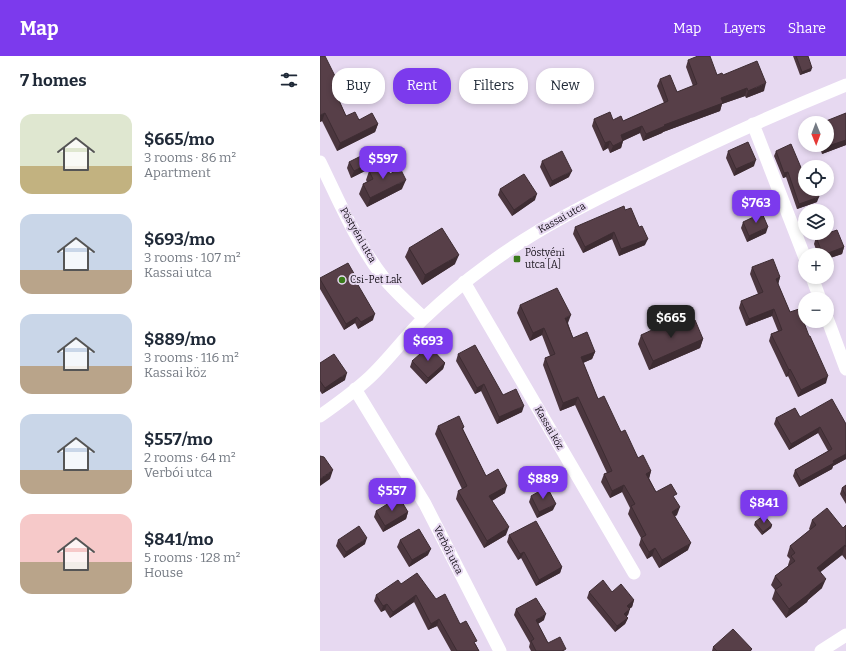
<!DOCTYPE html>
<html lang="en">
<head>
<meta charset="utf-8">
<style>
	body { margin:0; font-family:Bitter,serif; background:#f6f6f7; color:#1f2937; height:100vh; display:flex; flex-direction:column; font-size:15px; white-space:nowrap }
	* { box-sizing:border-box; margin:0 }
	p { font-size:13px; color:#747a83 }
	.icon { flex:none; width:22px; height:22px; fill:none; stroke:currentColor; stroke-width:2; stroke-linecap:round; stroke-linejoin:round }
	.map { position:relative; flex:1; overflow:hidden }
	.drawer { display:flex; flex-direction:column; background:#fff; width:320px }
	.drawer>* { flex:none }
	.top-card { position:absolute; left:12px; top:12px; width:380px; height:36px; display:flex; gap:8px }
	.needle { width:26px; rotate:179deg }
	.fabs { position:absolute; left:478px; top:60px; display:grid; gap:8px }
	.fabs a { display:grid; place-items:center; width:36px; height:36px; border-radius:50%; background:#fff; box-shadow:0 2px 6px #0003; font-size:20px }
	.price { position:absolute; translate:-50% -34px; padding:0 9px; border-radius:8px; background:#7c3aed; color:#fff; font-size:13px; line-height:26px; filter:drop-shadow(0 1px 2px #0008) }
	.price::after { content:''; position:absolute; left:50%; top:24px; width:12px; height:9px; margin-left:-6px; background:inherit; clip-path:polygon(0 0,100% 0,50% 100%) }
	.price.on { background:#222; color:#fff }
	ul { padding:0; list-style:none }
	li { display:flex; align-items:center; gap:12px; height:100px; padding:0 20px }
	li span { display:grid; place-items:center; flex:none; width:112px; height:80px; border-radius:12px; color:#555 }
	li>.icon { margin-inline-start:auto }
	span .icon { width:48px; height:48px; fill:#fffc; stroke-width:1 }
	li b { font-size:17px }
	h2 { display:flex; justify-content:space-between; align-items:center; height:48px; padding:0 20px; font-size:17px }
	.chip { padding:0 14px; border-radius:16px; background:#fff; box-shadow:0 2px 6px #0003; font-size:14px; line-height:36px }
	.chip.on { background:#7c3aed; color:#fff }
	header { display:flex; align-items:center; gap:24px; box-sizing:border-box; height:56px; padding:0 20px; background:#7c3aed; color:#fff }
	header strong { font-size:19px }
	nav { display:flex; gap:22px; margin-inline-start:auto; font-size:14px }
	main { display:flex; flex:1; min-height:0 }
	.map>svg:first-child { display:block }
</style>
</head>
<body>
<header>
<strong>Map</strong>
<nav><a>Map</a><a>Layers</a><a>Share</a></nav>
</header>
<main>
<section class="drawer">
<h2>7 homes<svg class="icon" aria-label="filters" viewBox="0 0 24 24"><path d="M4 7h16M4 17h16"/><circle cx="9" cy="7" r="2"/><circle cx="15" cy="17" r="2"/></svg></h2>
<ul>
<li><span style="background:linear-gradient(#dfe7d0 65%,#c2b280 0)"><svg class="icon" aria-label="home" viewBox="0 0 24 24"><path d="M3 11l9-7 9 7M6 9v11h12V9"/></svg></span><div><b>$665/mo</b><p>3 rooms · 86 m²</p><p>Apartment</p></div></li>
<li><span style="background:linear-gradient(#c9d6e8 70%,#b9a48a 0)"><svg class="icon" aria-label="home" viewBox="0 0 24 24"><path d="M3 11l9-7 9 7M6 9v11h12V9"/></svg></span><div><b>$693/mo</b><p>3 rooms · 107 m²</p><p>Kassai utca</p></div></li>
<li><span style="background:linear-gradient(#c9d6e8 65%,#b9a48a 0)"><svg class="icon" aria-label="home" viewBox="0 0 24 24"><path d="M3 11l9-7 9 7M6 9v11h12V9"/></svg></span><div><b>$889/mo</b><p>3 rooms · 116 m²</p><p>Kassai köz</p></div></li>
<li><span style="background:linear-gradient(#c9d6e8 70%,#b9a48a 0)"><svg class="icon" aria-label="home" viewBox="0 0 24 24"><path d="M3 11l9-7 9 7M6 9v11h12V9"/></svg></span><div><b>$557/mo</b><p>2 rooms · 64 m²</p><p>Verbói utca</p></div></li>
<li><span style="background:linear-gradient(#f6c9c9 60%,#b9a48a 0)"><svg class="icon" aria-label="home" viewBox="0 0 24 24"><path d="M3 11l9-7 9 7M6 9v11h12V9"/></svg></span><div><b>$841/mo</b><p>5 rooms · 128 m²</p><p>House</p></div></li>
</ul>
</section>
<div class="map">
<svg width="526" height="595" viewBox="0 0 526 595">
	<rect width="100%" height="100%" fill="#e7d9f1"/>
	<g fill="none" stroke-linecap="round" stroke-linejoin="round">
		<path stroke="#fff" stroke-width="13" d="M433 68 485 202
			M0 106C19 145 36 186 63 221 75 236 90 249 104 262
			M492 221 500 243
			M144 226 314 517
			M507 262 526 313
			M35 333 105 448 180 595
			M0 360C17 348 35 335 50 321 69 303 85 281 103 263 123 244 144 226 166 210 214 174 268 147 322 121 389 88 457 57 526 29
			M501 595 526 579"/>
	</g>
	<path fill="#4b363e" d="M473 0H488L491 15 480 19Z
		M368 4 397 19H403L444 35 426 42 425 40 402 48 400 55 343 76 342 77 323 85 320 77 303 85 301 92 290 97 288 92 283 95 272 70 274 63 303 65 344 47 337 30 340 23 357 36 373 30 366 11Z
		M18 26 15 35 26 60 58 68 55 76 17 95 2 65 0 66Z
		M526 57V90V89L502 98 499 89H507Z
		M408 95 434 110 414 120 406 102Z
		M456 95 485 133 497 146 477 153 466 121 463 122 454 100Z
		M222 105 249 121 230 131 220 111Z
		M29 106 47 114 31 122 27 112Z
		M49 115 70 118 82 133 47 151 39 138 43 128 47 126 46 124Z
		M180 133 215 144 192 160 178 139Z
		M305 154 325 189 299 200 292 183 263 197 253 178 255 171Z
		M423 166 446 177 427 186 421 172Z
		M496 181 524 191 522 198 507 203V199H498L494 188Z
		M89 192 135 208 102 229 85 201Z
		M432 211 460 221 458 228 470 256 506 327 478 341 468 320 466 321 449 285 451 278 458 275 452 260 426 270 419 252 421 245 438 238 430 218Z
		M0 222 35 224 53 264 38 273 35 267 24 274 0 233Z
		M200 249 248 267 253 282 275 296 272 303 263 307 278 343 301 376 318 402 331 415 329 422 336 436 355 443 357 459 355 460 368 494 339 512 332 500 327 503 319 489 321 482 308 458 310 452 302 436 290 442 281 426 284 418 287 417 255 349 240 355 223 309 225 302 230 300 222 279 210 285 197 257Z
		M347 276 383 283 380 292 329 314 318 288 321 279Z
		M138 298 183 339 202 356 177 368 161 335 155 338 136 305Z
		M92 305 125 307 123 313 106 328 90 311Z
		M0 307 25 324 2 338 0 335Z
		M480 361 526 368V403L513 410 512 413 479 431 473 420 475 414 508 395 498 377 469 394 454 368 456 362Z
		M118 370 144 371 143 373 166 420 185 437 172 445 186 479 164 492 136 443 138 435 142 433 115 378Z
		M526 429V448L520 438 522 432Z
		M211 440 233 454 217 462 209 446Z
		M56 455 88 456 86 463 63 476 54 461Z
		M492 464 523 472 526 469V504L522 499 500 516 502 532 488 544 487 546 466 562 452 543 455 534 451 529 455 520 468 510V509L470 503 467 500 470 490 490 474 489 473Z
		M435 466 452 469 451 472 442 479 434 469Z
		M189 479 242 511 240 517 216 530 201 502 198 504 187 486Z
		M18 484 45 488 24 502 16 490Z
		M80 484 108 499 89 511 77 491Z
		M81 528 116 543 140 568 156 589 159 595H131L117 570 108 574 94 546 70 562 65 554 61 556 54 545 56 539Z
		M269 536H292L314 544 312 551 309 553 308 559 306 560 308 562 305 568 295 576 267 542Z
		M196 553 224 564 218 568 228 587 245 595H211L209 591 210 587 194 559Z
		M393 591 432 593 431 595H392Z"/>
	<path fill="#3d2c32" d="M492 12 491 15 480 19 482 16Z
		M18 26 15 34 9 37 12 29Z
		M446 27 444 35 426 42 428 35Z
		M427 32 425 40 402 48 400 55 343 76 342 77 323 85 326 78 344 69 401 42Z
		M5 57 2 65 0 66V59Z
		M58 68 55 76 17 95 20 87Z
		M322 70 320 77 298 87 301 79Z
		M526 84V89L502 98 505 91Z
		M290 85 288 92 283 95 285 87Z
		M303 85 301 92 290 97 293 90Z
		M436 104 434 110 414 120 416 113Z
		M50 107 47 114 31 122 34 115Z
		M252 115 249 121 230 131 232 125Z
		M468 116 466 121 463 122 464 117Z
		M86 124 82 133 47 151 50 142Z
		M217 138 215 144 192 160 194 154Z
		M499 141 497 146 477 153 479 148Z
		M448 171 446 177 427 186 429 180Z
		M294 176 292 183 263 197 265 191Z
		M328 183 325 189 299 200 301 193Z
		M524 191 522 198 507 203V199H504Z
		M139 199 135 208 102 229 105 219Z
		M460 221 458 229 456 223Z
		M454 253 452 260 426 270 429 263Z
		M55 258 53 264 38 273 41 266Z
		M251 259 248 267 243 269 245 262Z
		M37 261 35 267 24 274 26 268Z
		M224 272 222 279 210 285 213 277Z
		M383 283 380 292 329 314 333 305Z
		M275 296 272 303 258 309 261 301Z
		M125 307 123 313 106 328 108 322Z
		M470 313 468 320 466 321 469 314Z
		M27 317 25 324 2 338 5 332Z
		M508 320 506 327 478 341 481 334Z
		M164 328 161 335 155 338 157 332Z
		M258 341 255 349 240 355 243 347Z
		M204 350 202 356 177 368 179 361Z
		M500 371 498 377 469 394 471 388Z
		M526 398V403L513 410 512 413 479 431 481 425 513 405Z
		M13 414 10 423 0 430V423Z
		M331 415 329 423 326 418Z
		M304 429 302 436 290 442 292 435Z
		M187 430 185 437 166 448 169 440Z
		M236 448 233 454 217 462 219 456Z
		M360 451 357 459 350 463 352 456Z
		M88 456 86 463 63 476 65 470Z
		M452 469 451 472 442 479 443 476Z
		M189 471 186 479 164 492 167 485Z
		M47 482 45 488 24 502 26 496Z
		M371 487 368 494 339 512 342 504Z
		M525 489 522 499 493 522 497 512Z
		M335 492 332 500 327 503 329 496Z
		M111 493 108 499 89 511 92 504Z
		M204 496 201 502 198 504 200 498Z
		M242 511 240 517 216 530 219 524Z
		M506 523 502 532 488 544 487 546 466 562 469 553Z
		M96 539 94 546 70 562 73 556Z
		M314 544 312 551 305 556 307 550Z
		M67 548 65 554 61 556 63 550Z
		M310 553 308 559 302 564 304 558Z
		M226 558 224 564 214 570 216 564Z
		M308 562 305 568 295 576 297 570Z
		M119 563 117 570 108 574 111 568Z"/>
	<path fill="#573f48" stroke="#3d2c32" d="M0 0H5L18 26 12 29 26 60 35 56 39 64 52 57 58 68 20 87 5 57 0 59Z
		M378 0H390L397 19 402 17 403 19 437 5 446 27 428 35 427 32 401 42 403 47 344 69 345 70 326 78 322 70 301 79 303 85 293 90 290 85 285 87 274 63 290 56 293 64 301 60 303 65 348 45 340 23 350 19 357 36 377 28 368 4Z
		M476 0H488L492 12 482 16Z
		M526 57V84L505 91 504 89H507V67H501Z
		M428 86 436 104 416 113 408 95Z
		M471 88 485 121V133H497L499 141 479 148 468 116 464 117 456 95Z
		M242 95 252 115 232 125 222 105Z
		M45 98 50 107 34 115 29 106Z
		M64 107 70 118 80 112 86 124 50 142 43 128 53 123 49 115Z
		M204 118 217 138 194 154 180 133Z
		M304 150 305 154 311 152 319 171 322 170 328 183 301 193 294 176 265 191 255 171Z
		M442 157 448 171 429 180 423 166Z
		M122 172 139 199 105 219 89 192Z
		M517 174 524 191 503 199 496 181Z
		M453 203 460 221 456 223 470 256 479 253 489 280H490L508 320 481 334 470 313 469 314 451 278 462 274 454 253 429 263 421 245 443 236 432 211Z
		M28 207 36 221 34 222 55 258 41 266 37 261 26 268 0 223V222Z
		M237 232 251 259 245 262 253 282 267 276 275 296 261 301 278 343 284 340 301 376 305 374 318 402 323 399 331 415 326 418 336 436 351 428 357 438 353 440 360 451 352 456 371 487 342 504 335 492 329 496 321 482 326 479 311 450 315 448 304 429 292 435 284 418 292 415 258 341 243 347 225 302 235 298 224 272 213 277 200 249Z
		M375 264 383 283 333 305 321 279 343 269 347 276Z
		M155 289 183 339 196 333 204 350 179 361 164 328 157 332 138 298Z
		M109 290 125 307 108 322 92 305Z
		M14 298 27 317 5 332 0 325V307Z
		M512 343 526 368V398L513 405 514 407 481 425 475 414 512 393 500 371 471 388 456 362 475 352 480 361Z
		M139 360 144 371 142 372 166 420 178 413 187 430 169 440 189 471 167 485 138 435 147 430 118 370Z
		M0 400 4 401 13 414 0 423Z
		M526 429V440L522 432Z
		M227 431 236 448 219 456 211 440Z
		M79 441 88 456 65 470 56 455Z
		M507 452 523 472 526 469V491L525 489 497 512 506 523 490 536V537L469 553 455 534 462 529 455 520 475 505 471 500 475 497 470 490 496 469 492 464Z
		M444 459 452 469 443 476 435 466Z
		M216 465 242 511 219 524 204 496 200 498 189 479Z
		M39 470 47 482 26 496 18 484Z
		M99 473 111 493 92 504 80 484Z
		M97 517 116 543 125 538 140 568 146 565 157 585 154 586 159 595H137L119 563 111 568 96 539 73 556 67 548 63 550 56 539 78 524 81 528Z
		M283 524 292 536 301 528 314 544 307 550 310 553 304 558 308 562 297 570 269 536Z
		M216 542 226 558 216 564 228 587 240 581 246 593 242 595H216L211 585 214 583 196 553Z
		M413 573 432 593 430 595H397L393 591Z"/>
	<g fill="#3a7b1b" stroke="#e7d9f1" stroke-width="1.5">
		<rect x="193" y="199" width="8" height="8" rx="2"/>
		<circle cx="22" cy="224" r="4"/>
	</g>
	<g text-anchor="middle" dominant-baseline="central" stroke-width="4" stroke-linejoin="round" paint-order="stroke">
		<g font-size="10" fill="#130e16" stroke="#e7d9f1">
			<text transform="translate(242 162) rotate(-29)">Kassai utca</text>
			<text transform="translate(38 179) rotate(60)">Pöstyéni utca</text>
			<text transform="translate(229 372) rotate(60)">Kassai köz</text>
			<text transform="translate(128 494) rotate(63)">Verbói utca</text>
		</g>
		<g font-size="10" fill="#130e16" stroke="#e7d9f1" text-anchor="start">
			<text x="205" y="197">Pöstyéni<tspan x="205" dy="12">utca [A]</tspan></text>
			<text x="30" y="224">Csi-Pet Lak</text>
		</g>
	</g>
</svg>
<div class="fabs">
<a><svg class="needle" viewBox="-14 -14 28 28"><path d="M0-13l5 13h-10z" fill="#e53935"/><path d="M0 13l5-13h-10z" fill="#747a83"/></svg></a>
<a><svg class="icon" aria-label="locate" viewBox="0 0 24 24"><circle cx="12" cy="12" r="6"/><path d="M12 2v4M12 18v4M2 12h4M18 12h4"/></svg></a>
<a><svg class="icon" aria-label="layers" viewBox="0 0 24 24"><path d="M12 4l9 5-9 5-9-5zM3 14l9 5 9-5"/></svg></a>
<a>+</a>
<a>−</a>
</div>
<b class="price" style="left:63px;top:124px">$597</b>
<b class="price" style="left:436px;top:168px">$763</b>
<b class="price on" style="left:351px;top:283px">$665</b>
<b class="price" style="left:108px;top:306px">$693</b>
<b class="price" style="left:223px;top:444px">$889</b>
<b class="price" style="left:72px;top:456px">$557</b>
<b class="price" style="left:444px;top:468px">$841</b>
<div class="top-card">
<a class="chip">Buy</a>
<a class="chip on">Rent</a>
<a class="chip">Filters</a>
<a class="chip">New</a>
</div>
</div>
</main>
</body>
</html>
